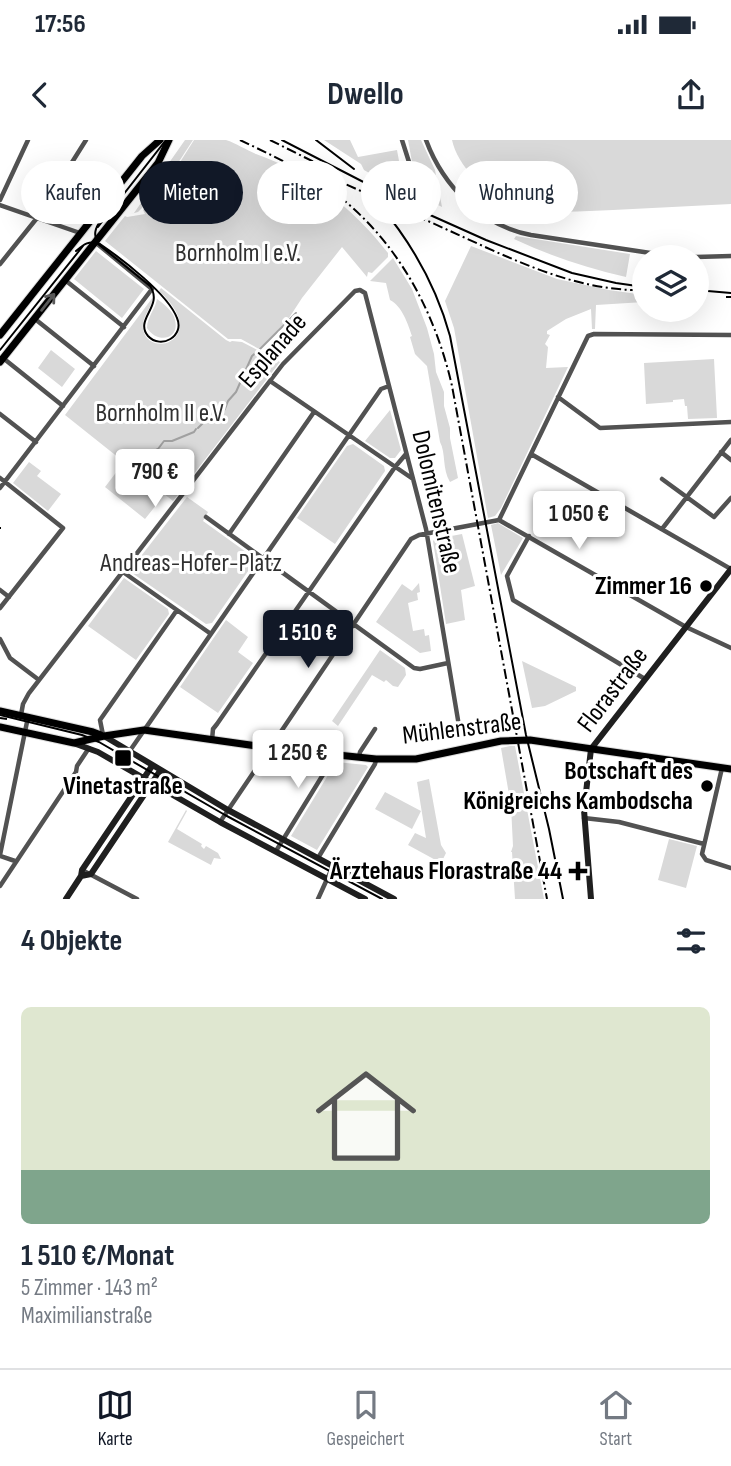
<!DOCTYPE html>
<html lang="de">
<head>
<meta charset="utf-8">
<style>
	body { margin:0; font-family:"Sofia Sans Condensed",sans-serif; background:#f2f2f3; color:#1f2937; height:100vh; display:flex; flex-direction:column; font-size:26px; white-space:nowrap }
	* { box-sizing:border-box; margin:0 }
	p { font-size:23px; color:#747a83 }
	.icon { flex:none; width:38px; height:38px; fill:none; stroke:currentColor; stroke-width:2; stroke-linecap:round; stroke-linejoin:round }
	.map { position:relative; height:759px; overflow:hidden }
	.side { display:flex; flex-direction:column; background:#fff; flex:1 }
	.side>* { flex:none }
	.banner { position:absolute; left:21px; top:21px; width:690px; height:63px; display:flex; gap:14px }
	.controls { position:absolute; left:632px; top:105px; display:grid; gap:14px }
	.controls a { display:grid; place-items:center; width:77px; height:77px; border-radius:50%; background:#fff; box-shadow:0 7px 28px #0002; font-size:35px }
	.price { position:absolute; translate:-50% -60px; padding:0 16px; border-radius:7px; background:#fff; color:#222; font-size:23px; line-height:46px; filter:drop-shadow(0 2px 4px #0008) }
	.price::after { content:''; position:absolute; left:50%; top:42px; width:21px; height:16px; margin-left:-10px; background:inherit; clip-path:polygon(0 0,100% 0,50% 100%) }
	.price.active { background:#111827; color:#fff }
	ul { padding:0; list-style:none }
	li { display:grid; align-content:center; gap:14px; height:371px; padding:0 21px }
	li+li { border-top:2px solid #e0e1e3 }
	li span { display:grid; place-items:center; height:217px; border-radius:10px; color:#555 }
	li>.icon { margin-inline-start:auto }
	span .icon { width:126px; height:126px; fill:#fffc; stroke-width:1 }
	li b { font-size:30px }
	h2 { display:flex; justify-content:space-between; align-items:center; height:84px; padding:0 21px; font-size:30px }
	.chip { padding:0 24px; border-radius:32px; background:#fff; box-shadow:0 7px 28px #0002; font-size:24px; line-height:63px }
	.chip.active { background:#111827; color:#fff }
	.status { display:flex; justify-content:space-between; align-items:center; height:49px; padding:0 35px; background:#fff; direction:ltr }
	.status svg { height:19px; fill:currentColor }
	header { display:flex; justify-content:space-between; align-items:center; height:91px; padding:0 21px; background:#fff; font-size:32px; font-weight:700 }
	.dock { display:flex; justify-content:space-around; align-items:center; height:98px; border-top:2px solid #e0e1e3; background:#fff; font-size:19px; color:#747a83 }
	.dock a { display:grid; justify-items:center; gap:4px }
	.dock .active { color:#111827 }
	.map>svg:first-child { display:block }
</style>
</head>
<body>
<div class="status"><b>17:56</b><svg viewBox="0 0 49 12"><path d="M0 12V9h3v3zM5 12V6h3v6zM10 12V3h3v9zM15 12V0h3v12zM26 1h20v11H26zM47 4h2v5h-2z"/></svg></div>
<header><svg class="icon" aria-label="back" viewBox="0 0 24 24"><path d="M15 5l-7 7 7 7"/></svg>Dwello<svg class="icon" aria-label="share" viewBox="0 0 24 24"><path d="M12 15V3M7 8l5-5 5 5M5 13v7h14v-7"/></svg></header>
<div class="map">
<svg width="731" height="759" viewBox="0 0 731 759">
	<rect width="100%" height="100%" fill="#fff"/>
	<path fill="#d9d9d9" d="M185 0H193L161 49 138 72 127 75 134 73Z
		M194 0C204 0 217 0 226 0 236 3 246 10 256 14 309 33 353 68 388 113V117L372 133 368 132 367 137 342 107 302 158 287 181 259 209 241 199H228L105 101 125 76 127 77 145 74 143 70 165 46Z
		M324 0H350L358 17 397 10 399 21 405 23 411 52 387 43 364 30 361 24Z
		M408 0H421L435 30 442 67 418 55Z
		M452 0H731V64C692 66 652 68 613 70 583 71 546 75 517 66 490 58 458 28 452 0Z
		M516 96 630 114 626 137C587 128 550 116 514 99Z
		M471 106 557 139 609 150 644 155V162L596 165 595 189H592L591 169 566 179 547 191V194L550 195 545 204 548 207 546 228 568 227 501 368 495 376 488 378 454 188 445 161Z
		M96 111 144 149 122 178 74 139Z
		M393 118 412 149 427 188 434 214 436 232 444 252V266L450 288V298L458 338 450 342C442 329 446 313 440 302L427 226 415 214 410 197 412 196C408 184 402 166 390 160L386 143 370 141Z
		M161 148 226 200 230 202 232 201 242 202 280 222 173 361 65 275 153 157C152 169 141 177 143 189 149 221 211 198 159 151Z
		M157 159C164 164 174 172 175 180 180 200 157 204 147 188 147 177 155 170 157 159Z
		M51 210 75 229 62 247 38 228Z
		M714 219 717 278 688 279 687 266H685L684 259 673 260V262L646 264 644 223Z
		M390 270 401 310 395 318H390L365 301Z
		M353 304 384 326 385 331 335 404 297 378 347 306Z
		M29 322 41 331 37 336 61 354 48 371 13 343Z
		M121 326 161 359 145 379 105 347Z
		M187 357 208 372 203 381 253 417V424L212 483 206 484 132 433 131 429Z
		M498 383 523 398 501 435 491 385Z
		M462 394 475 446 461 450 465 480 446 484 433 401 435 399Z
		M124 438 168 469 169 474 136 520 88 486Z
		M419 443 420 452 417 453 418 460 408 463 413 491 424 489 425 496 429 495 431 511 420 513 376 482 402 444 412 451Z
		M226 480 248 497 238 512 253 523 218 573 180 547Z
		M380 510 405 528 406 535 398 547 393 546 386 540 384 542 372 535 338 586 332 581Z
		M522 521 576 547V551L545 566 532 568Z
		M510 606H515L544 759H515L512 712H511L513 706 511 666 501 608Z
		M336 622 366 625 368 627 317 710 291 696Z
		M429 639 441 705 446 713 441 723 408 705 415 693 426 698 417 642Z
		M385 652 421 671 412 689 375 669Z
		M186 670 187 671 177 689 202 704 201 706 204 709 206 706 218 713 221 719 214 718 211 725 168 702Z
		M669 699 697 706 686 748 658 740Z"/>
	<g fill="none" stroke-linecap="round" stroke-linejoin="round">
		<path stroke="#a0a0a0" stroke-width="2" d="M260 209 296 173
			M198 288 205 281 219 276 225 269 228 261 236 252 252 216 259 210
			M122 319 140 313H150L158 309 164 301H172L194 292 196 289"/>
		<g stroke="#dbdbdb" stroke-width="9">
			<path id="primary" d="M0 195 142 16 160 0
				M0 222 158 23 169 0
				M0 571 93 592 101 595
				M0 587 74 603 104 596 144 590 271 608 376 619H416L501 601 530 600 731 629"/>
		</g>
		<path stroke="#525252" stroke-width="4.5" d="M402 0 409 22 414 53
			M426 0C443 46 482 86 531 95L677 117
			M0 60 28 0
			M0 65 80 93
			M696 117 731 116
			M0 124 37 78 86 0
			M65 140 124 187
			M35 179 94 226
			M3 218 63 266
			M270 241 413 339
			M558 257 600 288 731 282
			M0 274 36 302
			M721 312 731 320
			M531 314 731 429
			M0 338 63 388 0 468
			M662 339 714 377 731 358
			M0 348 152 149 95 102
			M206 377 414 528 420 529 448 523
			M499 380 588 196 594 194 731 195
			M499 380 686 487 731 508
			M662 389 731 300
			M229 394 314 272
			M529 396 507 436 513 460 645 539
			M123 432 211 494
			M0 450 9 457
			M0 499 10 518 39 540
			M21 575 23 564 29 553 283 224 355 151 360 150 365 153 426 389 459 586
			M103 595 100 580 177 470
			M212 600 213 589 217 584 395 327 406 314
			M129 612 381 249 389 246
			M359 617 360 612 375 589
			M722 628 702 714 706 720 731 728
			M584 678 619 682 704 704
			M220 682 411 399 419 395 499 380
			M276 711 332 620V615
			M0 715 28 577
			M0 716 15 721
			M318 718 375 624 376 620
			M82 730 137 759
			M0 746 76 632 77 626 89 608
			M318 759 333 726"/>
		<path stroke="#1f1f1f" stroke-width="6" d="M104 596 228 670 394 759
			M76 604 98 612 220 682 365 759
			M81 736 91 734 160 631
			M66 759 81 736 82 730 152 626
			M591 759 584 670 591 609 731 429"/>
		<use href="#primary" stroke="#000" stroke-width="7"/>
		<path stroke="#000" stroke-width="2" d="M282 0 410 66 486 100 572 133 616 143 644 147
			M316 0 354 29
			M378 63C412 103 436 145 450 196L526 595 549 689 563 759
			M98 87 166 0
			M76 111C84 104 89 100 100 104 122 119 168 154 177 178 185 196 161 210 148 196 134 179 164 166 150 146L98 104C93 95 95 88 101 80
			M696 150 731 153
			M0 210 83 106
			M0 575 82 595 99 602 225 675 382 759"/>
		<path stroke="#000" stroke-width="2" stroke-dasharray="10 3.5 2 3.5" stroke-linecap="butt" d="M240 0C269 14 298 27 325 46 393 93 434 167 452 246L547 759
			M270 0 328 29
			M312 29C358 50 404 70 450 91 510 118 576 152 644 150
			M726 157H731
			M0 388H1
			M0 578 7 579"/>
	</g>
	<defs><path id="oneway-shaft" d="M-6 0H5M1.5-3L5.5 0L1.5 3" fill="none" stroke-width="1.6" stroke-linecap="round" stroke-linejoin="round" transform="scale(1.75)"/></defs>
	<use stroke="#595959" href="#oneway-shaft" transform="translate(48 162) rotate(-52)"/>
	<g fill="#000" stroke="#fff" stroke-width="2.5">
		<circle cx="706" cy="446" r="7"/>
		<rect x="114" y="609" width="18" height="18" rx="3.5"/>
		<circle cx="707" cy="646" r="7"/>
		<path d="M574.5 720.5h7v7h7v7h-7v7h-7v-7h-7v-7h7z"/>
	</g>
	<g text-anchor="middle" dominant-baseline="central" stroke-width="6" stroke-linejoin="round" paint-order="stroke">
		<g font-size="26" fill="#303030" stroke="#fff">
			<text x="238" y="113">Bornholm I e.V.</text>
			<text x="161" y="273">Bornholm II e.V.</text>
			<text x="191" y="423">Andreas-Hofer-Platz</text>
		</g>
		<g font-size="26" fill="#000" stroke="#fff">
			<text transform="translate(273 211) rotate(-49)">Esplanade</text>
			<text transform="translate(436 362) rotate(77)">Dolomitenstraße</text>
			<text transform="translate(613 550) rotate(-53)">Florastraße</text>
			<text transform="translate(462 589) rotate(-7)">Mühlenstraße</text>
		</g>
		<g font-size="26" font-weight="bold" fill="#000" stroke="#fff" text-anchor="end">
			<text x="692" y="446">Zimmer 16</text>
			<text x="693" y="631">Botschaft des<tspan x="693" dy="30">Königreichs Kambodscha</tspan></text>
			<text x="123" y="646" text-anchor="middle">Vinetastraße</text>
			<text x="562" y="731">Ärztehaus Florastraße 44</text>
		</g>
	</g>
</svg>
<div class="controls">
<a><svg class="icon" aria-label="layers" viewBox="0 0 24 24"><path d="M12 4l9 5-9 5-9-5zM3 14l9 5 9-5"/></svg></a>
</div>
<b class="price" style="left:155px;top:369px">790 €</b>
<b class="price" style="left:579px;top:411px">1 050 €</b>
<b class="price active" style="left:308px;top:530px">1 510 €</b>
<b class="price" style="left:298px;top:650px">1 250 €</b>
<div class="banner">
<a class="chip">Kaufen</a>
<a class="chip active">Mieten</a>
<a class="chip">Filter</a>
<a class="chip">Neu</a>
<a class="chip">Wohnung</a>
</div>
</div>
<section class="side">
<h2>4 Objekte<svg class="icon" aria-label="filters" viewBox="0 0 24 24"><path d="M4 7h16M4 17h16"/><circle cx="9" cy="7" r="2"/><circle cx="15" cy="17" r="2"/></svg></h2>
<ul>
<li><span style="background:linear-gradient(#dfe7d0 75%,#7fa58c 0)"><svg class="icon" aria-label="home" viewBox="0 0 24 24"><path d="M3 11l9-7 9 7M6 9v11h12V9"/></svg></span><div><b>1 510 €/Monat</b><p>5 Zimmer · 143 m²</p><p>Maximilianstraße</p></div></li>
</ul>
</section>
<nav class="dock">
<a class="active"><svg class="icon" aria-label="map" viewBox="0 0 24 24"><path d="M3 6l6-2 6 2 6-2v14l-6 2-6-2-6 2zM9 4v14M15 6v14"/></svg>Karte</a>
<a><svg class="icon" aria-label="saved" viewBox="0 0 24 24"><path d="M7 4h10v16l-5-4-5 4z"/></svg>Gespeichert</a>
<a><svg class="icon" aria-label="home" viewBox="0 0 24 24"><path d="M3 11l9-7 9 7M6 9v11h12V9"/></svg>Start</a>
</nav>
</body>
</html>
